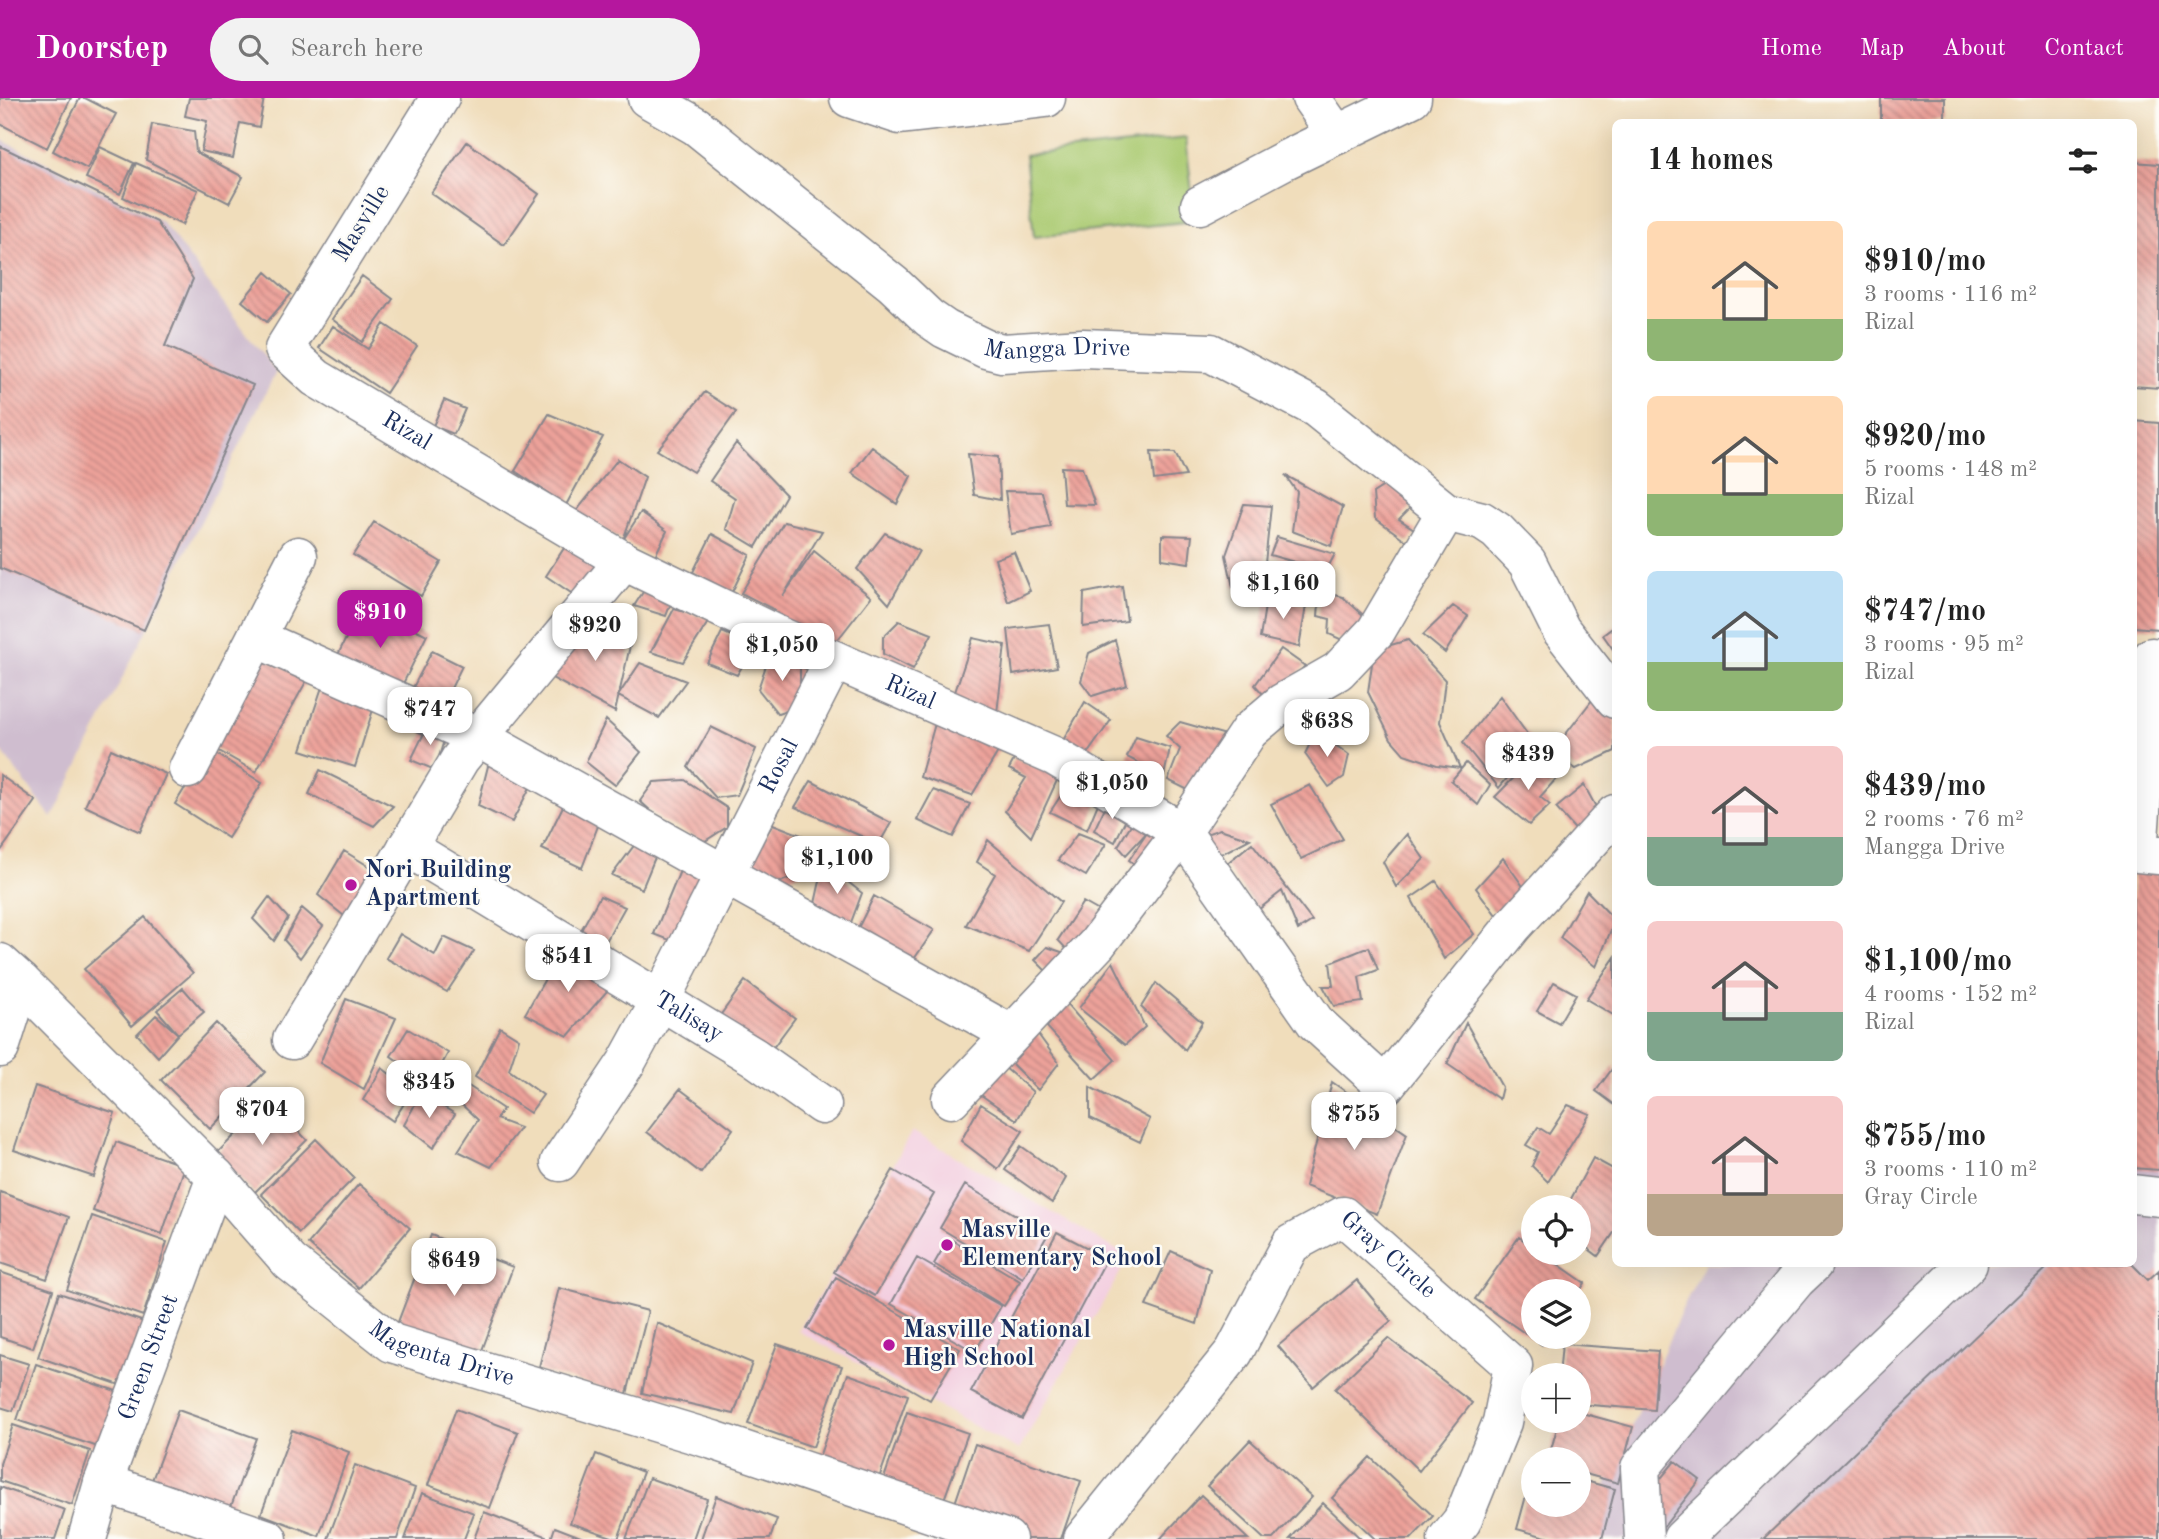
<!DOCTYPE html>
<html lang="en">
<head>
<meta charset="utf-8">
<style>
	body { margin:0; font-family:"Old Standard TT",serif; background:#f2f2f2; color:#222; height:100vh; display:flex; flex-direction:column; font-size:26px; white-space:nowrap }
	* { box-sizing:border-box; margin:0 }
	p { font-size:23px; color:#767676 }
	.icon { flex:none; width:38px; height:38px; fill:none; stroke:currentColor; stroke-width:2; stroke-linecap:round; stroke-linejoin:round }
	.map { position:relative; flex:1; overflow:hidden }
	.drawer { position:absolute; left:1612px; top:21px; width:525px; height:1148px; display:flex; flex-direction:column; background:#fff; border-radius:10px; box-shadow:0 7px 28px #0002 }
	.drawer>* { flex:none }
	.controls { position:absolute; left:1521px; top:1097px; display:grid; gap:14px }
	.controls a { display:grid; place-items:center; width:70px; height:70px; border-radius:50%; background:#fff; box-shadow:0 7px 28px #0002; font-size:35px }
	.price { position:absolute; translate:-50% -60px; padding:0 16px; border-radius:14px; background:#fff; color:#222; font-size:23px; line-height:46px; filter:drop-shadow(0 2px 4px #0008) }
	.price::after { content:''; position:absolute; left:50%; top:42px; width:21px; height:16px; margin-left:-10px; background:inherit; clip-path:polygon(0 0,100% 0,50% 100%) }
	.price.current { background:#b5179e; color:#fff }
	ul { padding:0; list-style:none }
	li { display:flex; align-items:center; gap:21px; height:175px; padding:0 35px }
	li span { display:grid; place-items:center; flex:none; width:196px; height:140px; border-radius:10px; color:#555 }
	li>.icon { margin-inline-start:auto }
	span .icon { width:84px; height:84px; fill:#fffc; stroke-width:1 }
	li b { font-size:30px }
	h2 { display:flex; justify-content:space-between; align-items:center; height:84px; padding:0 35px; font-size:30px }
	header { display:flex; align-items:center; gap:42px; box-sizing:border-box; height:98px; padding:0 35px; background:#b5179e; color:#fff }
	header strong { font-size:33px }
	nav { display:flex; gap:38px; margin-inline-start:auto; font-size:24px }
	.search { width:490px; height:63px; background:#f2f2f2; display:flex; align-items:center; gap:18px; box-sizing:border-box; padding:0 24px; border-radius:38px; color:#767676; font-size:26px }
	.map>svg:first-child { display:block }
</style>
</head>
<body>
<header>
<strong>Doorstep</strong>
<div class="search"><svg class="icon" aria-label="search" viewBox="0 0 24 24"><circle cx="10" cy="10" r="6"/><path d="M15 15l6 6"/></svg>Search here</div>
<nav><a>Home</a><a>Map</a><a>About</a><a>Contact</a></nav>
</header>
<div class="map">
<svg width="2159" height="1441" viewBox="0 0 2159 1441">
	<defs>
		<pattern id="building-back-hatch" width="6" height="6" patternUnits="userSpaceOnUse" patternTransform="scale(1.75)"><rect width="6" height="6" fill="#eda29a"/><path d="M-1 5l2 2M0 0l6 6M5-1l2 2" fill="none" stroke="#bf8481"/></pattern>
	</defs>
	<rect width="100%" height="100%" fill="#fdfcf7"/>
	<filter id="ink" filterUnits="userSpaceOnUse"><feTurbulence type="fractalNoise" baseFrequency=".0143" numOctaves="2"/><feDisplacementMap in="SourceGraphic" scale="14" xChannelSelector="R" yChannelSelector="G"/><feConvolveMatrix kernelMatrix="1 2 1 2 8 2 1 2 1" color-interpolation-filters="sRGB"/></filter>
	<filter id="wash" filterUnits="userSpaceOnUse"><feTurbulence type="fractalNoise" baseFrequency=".00686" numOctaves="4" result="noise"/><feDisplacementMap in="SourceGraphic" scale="28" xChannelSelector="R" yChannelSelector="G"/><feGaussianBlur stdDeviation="1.57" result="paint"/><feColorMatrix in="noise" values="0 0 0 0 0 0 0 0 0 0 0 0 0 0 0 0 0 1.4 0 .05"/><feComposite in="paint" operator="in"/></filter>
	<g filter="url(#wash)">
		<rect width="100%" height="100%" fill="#f0ddbb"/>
		<path fill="#f3cfe0" d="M912 1033 1129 1159 1019 1352 798 1233 833 1175Z"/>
		<path fill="#cfbdcf" d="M0 41 162 124 276 274 52 720 0 651Z
			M2133 1036 2159 1039V1441H1583L1684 1207 1705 1166H2133Z"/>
		<path fill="#accb73" stroke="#647d68" stroke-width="2" d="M1186 40 1195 123 1034 139 1025 57Z"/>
		<g id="blocks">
			<path fill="url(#building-back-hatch)" d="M0 0H71L47 50 0 26Z
				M80 0H85L116 16 87 71 53 53Z
				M189 0H264L259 29 240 25 233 60 201 53 207 23 185 18Z
				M1881 0H1945V24H1881Z
				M152 26 194 33 196 54 243 79 229 105 146 62Z
				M467 44 539 96 504 147 431 95Z
				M0 48 157 124 193 181 165 248 253 287 144 532 0 470Z
				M100 49 134 65 120 96 86 80Z
				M2133 64 2159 66V290L2133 288Z
				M136 65 198 92 182 127 123 99Z
				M266 174 291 196 267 224 242 203Z
				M362 178 393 201 362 244 332 221Z
				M384 226 417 248 386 295 319 250 333 228 368 251Z
				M705 294 736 314 693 374 657 352Z
				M444 302 465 311 454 336 433 328Z
				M549 316 603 339 566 407 515 373Z
				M2133 323 2159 325V531L2133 529Z
				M736 345 786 397 756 449 726 431 735 400 710 383Z
				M872 349 911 378 897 406 852 375Z
				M1151 354 1175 355 1186 378 1154 382Z
				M968 356 998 359 1000 402 974 397Z
				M618 361 645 379 623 442 641 414 667 433 654 460 575 415Z
				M1061 369 1082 370 1095 407 1064 406Z
				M1285 377 1343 409 1331 448 1292 433 1297 394Z
				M1390 384 1417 403 1399 421 1417 433 1408 444 1375 420 1373 395Z
				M1005 393 1042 394 1051 429 1011 436Z
				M1244 406 1271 408 1263 484 1233 489 1226 457Z
				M374 424 441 464 421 498 353 457Z
				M784 424 822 433 783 498 814 453 871 499 832 549 771 517 775 512 741 495Z
				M885 435 919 453 889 506 857 471Z
				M712 436 750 457 731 496 693 474Z
				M1162 437 1192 438 1189 465 1162 461Z
				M1277 439 1335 456 1326 473 1270 457Z
				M568 444 608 471 586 505 546 478Z
				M1014 454 1030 493 1008 504 995 461Z
				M649 485 674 497 666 518 634 508Z
				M1122 488 1127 523 1083 529 1084 495Z
				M1320 493 1343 499 1372 525 1355 548 1329 536 1330 521 1318 518Z
				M1267 495 1306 508 1299 549 1260 540Z
				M363 505 427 537 397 598 333 567Z
				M1453 508 1468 518 1445 555 1423 537Z
				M674 511 710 521 683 564 651 554Z
				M586 519 632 539 615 614 548 578Z
				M899 523 932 536 913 571 883 556V539Z
				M1049 526 1057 569 1013 577 1008 531Z
				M1615 528V554L1603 537Z
				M722 534 754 548 737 577 707 565Z
				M973 540 1005 547 997 615 952 603Z
				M1115 542 1127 587 1092 598 1081 583 1089 555Z
				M1408 542 1445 582 1440 624 1460 670 1437 667 1404 656 1391 641 1368 594 1374 552Z
				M1281 551 1305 568 1270 604 1255 587Z
				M432 553 462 568 439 615 408 599Z
				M771 553 800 562V608L778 616 758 591Z
				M258 555 307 582 256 674 207 646Z
				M640 565 686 583 659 620 618 598Z
				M324 583 376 602 355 669 301 652Z
				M1599 593 1615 611V653L1576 671 1552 654Z
				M1500 598 1535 647 1499 690 1463 645Z
				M1085 604 1111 622 1083 662 1061 646Z
				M606 622 641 654 615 687 586 664Z
				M936 622 1001 649 972 697 920 679Z
				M1180 624 1233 639 1192 694 1168 682 1180 651 1166 638Z
				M428 627 447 632 435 672 411 662Z
				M711 629 756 651 737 697 716 700 688 669Z
				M1316 633 1349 657 1344 679 1329 689 1305 656Z
				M1136 639 1170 650 1164 678 1127 659Z
				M111 651 166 676 140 734 85 708Z
				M209 651 262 685 228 740 175 706Z
				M491 656 535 680 512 724 478 708Z
				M1534 659 1556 681 1540 699 1550 707 1529 727 1495 699Z
				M1015 660 1059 678 1031 739 1005 713 1026 680 1009 671Z
				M1466 665 1490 687 1478 707 1451 683Z
				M320 672 393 708 374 728 309 696Z
				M0 677 36 703 0 754Z
				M685 682 727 710V729L705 743 662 723 640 703 654 684Z
				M811 683 891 725 879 746 795 709Z
				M1069 685 1100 701 1087 732 1050 714Z
				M1310 687 1343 741 1301 761 1271 706Z
				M1584 687 1602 720 1580 737 1556 710Z
				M933 692 970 706 953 739 917 722Z
				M567 700 601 720 582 770 542 751Z
				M1108 703 1130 713 1115 744 1094 732Z
				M1136 718 1171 746 1148 776 1129 762 1149 732 1126 757 1118 748Z
				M773 726 819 744 807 772 776 786 747 768Z
				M1220 731 1250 741 1210 762 1197 739Z
				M1078 735 1106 746 1086 778 1058 762Z
				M1407 736 1424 761 1396 789 1383 764Z
				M988 742 1061 804 1029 853 966 827 995 776 977 764Z
				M636 745 658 752 642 791 612 777Z
				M1252 745 1312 823 1298 832 1282 793 1258 812 1225 767Z
				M344 753 383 777 359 830 318 797Z
				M1503 760 1527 794 1502 825 1476 790Z
				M684 763 715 779 680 846 654 836Z
				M824 765 862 795 850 827 814 810Z
				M2133 769 2159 771V1072L2133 1070Z
				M1436 783 1474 836 1444 861 1411 800Z
				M1587 793 1615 822 1596 869 1560 840Z
				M600 798 625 809 599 856 575 843Z
				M874 798 934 832 912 864 858 830Z
				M269 799 288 820 274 843 253 821Z
				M1083 804 1106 817 1073 858 1054 881 1035 862 1047 849 1073 858 1058 842Z
				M302 810 323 828 300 860 284 842Z
				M145 819 193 875 132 928 84 871Z
				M400 836 435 857 444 839 474 853 447 894 386 860Z
				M1369 849 1378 872 1359 879 1363 904 1334 908 1323 888H1333L1330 865Z
				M562 851 614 885 568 938 525 916Z
				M1615 859V918L1586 901Z
				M1113 864 1145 929 1125 947 1079 910Z
				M745 883 795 920 763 963 714 926Z
				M1554 884 1576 896 1559 925 1537 913Z
				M1156 885 1202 924 1185 952 1141 909Z
				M183 890 204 914 178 936 158 959 137 936 156 917 178 936 157 912Z
				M346 901 396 920 364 991 320 965Z
				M1066 905 1115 962 1094 981 1047 929Z
				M216 925 265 974 210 1031 161 982Z
				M1466 925 1502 989 1499 1001 1447 966Z
				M500 929 519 941 509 972 543 997 530 1015 475 979Z
				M408 931 448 955 431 987 391 958Z
				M1035 932 1059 965 1038 992 1005 959Z
				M997 963 1033 994 1017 1022 981 997Z
				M1615 967V1007L1596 993Z
				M382 970 412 993 393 1023 363 1002Z
				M1332 984 1407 1036 1377 1116 1305 1088Z
				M467 987 503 1011 496 1021 520 1030 491 1069 458 1053 478 1022 459 1004Z
				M35 988 115 1015 94 1079 14 1052Z
				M1090 989 1150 1021 1140 1044 1090 1020Z
				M680 991 733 1031 701 1075 647 1034Z
				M421 995 455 1016 433 1050 404 1027Z
				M269 1003 307 1042 254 1095 216 1056Z
				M981 1006 1023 1033 998 1071 961 1043Z
				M1568 1007 1590 1016 1548 1084 1532 1068 1538 1054 1526 1047 1538 1029 1549 1036Z
				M316 1041 354 1080 299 1135 261 1096Z
				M116 1044 185 1068 162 1136 93 1113Z
				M1021 1048 1066 1080 1052 1105 1005 1072Z
				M1593 1060 1615 1072V1133L1598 1158 1578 1143V1110H1566Z
				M893 1072 934 1096 875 1198 834 1174Z
				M359 1086 410 1130 359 1190 308 1146Z
				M965 1087 1048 1136 1023 1180 940 1130Z
				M0 1094 69 1119 47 1181 0 1165Z
				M92 1118 167 1144 143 1218 67 1192Z
				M1057 1134 1107 1160 1022 1321 971 1294Z
				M431 1137 513 1169 478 1263 395 1232Z
				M1519 1139 1533 1149V1155H1542L1585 1185 1579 1194H1533V1239H1548L1542 1247 1475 1201Z
				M949 1140 1020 1183 1004 1208 934 1166Z
				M1171 1153 1210 1171 1197 1226 1146 1208Z
				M917 1160 1001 1208 975 1254 891 1206Z
				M2051 1166H2132L2148 1182 2159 1172V1441H1763Z
				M0 1174 53 1192 33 1250 0 1239Z
				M836 1179 960 1251 930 1302 807 1231Z
				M1357 1182 1391 1223 1313 1289 1278 1248Z
				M559 1190 648 1213 627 1296 538 1273Z
				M59 1195 144 1224 123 1288 38 1259Z
				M657 1225 752 1265 734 1316 642 1295Z
				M1388 1240 1472 1305 1419 1373 1335 1291Z
				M777 1246 842 1268 813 1349 748 1326Z
				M1562 1246 1658 1253 1654 1312 1578 1306V1278H1559Z
				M0 1257 29 1266 13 1313 0 1309Z
				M36 1266 119 1294 101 1350 17 1322Z
				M848 1276 908 1297 877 1386 817 1365Z
				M456 1311 518 1334 490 1410 428 1387Z
				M178 1312 256 1340 229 1414 151 1385Z
				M907 1314 968 1335 942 1407 882 1386Z
				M1578 1314 1633 1329 1618 1385 1578 1374V1362H1548L1559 1323H1578Z
				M13 1327 90 1353 72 1407 0 1383V1366Z
				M292 1332 349 1354 319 1438 261 1416Z
				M1250 1342 1312 1399 1273 1441H1264L1207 1388Z
				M975 1346 1081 1383 1061 1441H1020L951 1417Z
				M596 1356 643 1374 618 1441 570 1425Z
				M1370 1359 1433 1418 1411 1441H1375L1332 1400Z
				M1675 1363 1700 1382 1662 1431 1644 1401Z
				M355 1367 415 1390 397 1441H328Z
				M1532 1376 1533 1407H1578V1381L1615 1391 1602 1441H1553L1517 1431Z
				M649 1380 707 1401 693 1441H626Z
				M0 1389 65 1412 55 1441H0Z
				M422 1395 474 1415 464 1441H405Z
				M1201 1397 1248 1441H1160Z
				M716 1398 777 1421 770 1441H701Z
				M1323 1405 1361 1441H1290Z
				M484 1414 546 1438 545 1441H474Z
				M555 1429 586 1441H551Z"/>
		</g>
	</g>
	<g filter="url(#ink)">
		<use href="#blocks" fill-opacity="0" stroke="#86868c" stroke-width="2"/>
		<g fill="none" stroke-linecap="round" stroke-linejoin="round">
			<g stroke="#86868c" stroke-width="41">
				<g id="minor">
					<path id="s1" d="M440 0 284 251 316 280 624 463 777 537 1054 658 1182 734 1316 925 1385 988 1513 828 1615 716"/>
					<path id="s2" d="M647 0 696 28 893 186 929 220 945 231 986 251 1002 255 1083 250 1211 255 1316 310 1446 414 1482 423 1497 433 1527 464 1561 532 1615 601"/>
					<path d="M849 0 900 17 1046 0"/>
					<path d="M1311 0 1337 37"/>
					<path d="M1200 107 1285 62 1412 0"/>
					<path d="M256 540 478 639 1011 936"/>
					<path d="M2159 560 2152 559 2138 755 2159 757"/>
					<path d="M188 671 298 458"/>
					<path id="s3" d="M407 749 754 959 822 1007"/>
					<path id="s4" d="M0 865 21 884 216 1079 290 1164 392 1245 713 1342 1007 1441"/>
					<path d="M292 942 460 661 624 463"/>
					<path d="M0 950 21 884"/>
					<path d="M951 1001 1097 846 1182 734 1249 633 1282 605 1338 573 1376 533 1446 414"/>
					<path id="s5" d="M560 1064 626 965 660 903 834 562"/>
					<path d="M2133 1096 2159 1099"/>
					<path d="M103 1385 268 1441"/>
					<path id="s6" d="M87 1441 103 1385 216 1079"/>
					<path id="s7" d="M1083 1441 1234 1254 1291 1146 1343 1118 1513 1268 1502 1324 1462 1423 1447 1441"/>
					<path d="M1644 1441 1640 1370 1796 1182 1813 1166"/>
					<path d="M1682 1441 1968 1166"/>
				</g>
			</g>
			<use href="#minor" stroke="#fff" stroke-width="38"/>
		</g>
	</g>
	<g fill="#b5179e" stroke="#fdfcf7" stroke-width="2.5">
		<circle cx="351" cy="787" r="7"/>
		<circle cx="947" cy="1147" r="7"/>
		<circle cx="889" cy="1247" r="7"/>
	</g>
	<g text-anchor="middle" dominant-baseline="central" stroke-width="5" stroke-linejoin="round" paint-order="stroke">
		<g font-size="24" fill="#1b2f5e" stroke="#fdfcf7">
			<text transform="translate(362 126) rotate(-58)">Masville</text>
			<text stroke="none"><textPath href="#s2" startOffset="495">Mangga Drive</textPath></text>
			<text stroke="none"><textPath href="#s1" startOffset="444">Rizal</textPath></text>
			<text stroke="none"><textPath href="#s1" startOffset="1012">Rizal</textPath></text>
			<text stroke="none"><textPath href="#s5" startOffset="453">Rosal</textPath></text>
			<text stroke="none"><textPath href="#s3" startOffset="329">Talisay</textPath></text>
			<text stroke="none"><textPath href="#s7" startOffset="481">Gray Circle</textPath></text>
			<text stroke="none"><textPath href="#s4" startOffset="597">Magenta Drive</textPath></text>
			<text stroke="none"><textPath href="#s6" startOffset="192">Green Street</textPath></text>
		</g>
		<g font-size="24" font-weight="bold" fill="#1b2f5e" stroke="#fdfcf7" text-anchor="start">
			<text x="365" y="773">Nori Building<tspan x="365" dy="28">Apartment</tspan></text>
			<text x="961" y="1133">Masville<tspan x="961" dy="28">Elementary School</tspan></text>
			<text x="903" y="1233">Masville National<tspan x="903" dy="28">High School</tspan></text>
		</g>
	</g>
</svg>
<div class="controls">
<a><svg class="icon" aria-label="locate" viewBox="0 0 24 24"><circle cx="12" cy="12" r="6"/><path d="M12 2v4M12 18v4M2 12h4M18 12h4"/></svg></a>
<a><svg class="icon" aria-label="layers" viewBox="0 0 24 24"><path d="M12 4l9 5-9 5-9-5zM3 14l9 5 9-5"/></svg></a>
<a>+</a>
<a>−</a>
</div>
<b class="price" style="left:1283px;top:523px">$1,160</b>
<b class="price current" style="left:380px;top:552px">$910</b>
<b class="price" style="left:595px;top:565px">$920</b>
<b class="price" style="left:782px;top:585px">$1,050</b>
<b class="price" style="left:430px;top:649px">$747</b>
<b class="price" style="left:1327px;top:661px">$638</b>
<b class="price" style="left:1528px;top:694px">$439</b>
<b class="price" style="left:1112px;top:723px">$1,050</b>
<b class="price" style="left:837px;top:798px">$1,100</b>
<b class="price" style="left:568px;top:896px">$541</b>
<b class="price" style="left:429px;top:1022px">$345</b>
<b class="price" style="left:262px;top:1049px">$704</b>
<b class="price" style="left:1354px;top:1054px">$755</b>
<b class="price" style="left:454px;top:1200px">$649</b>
<section class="drawer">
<h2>14 homes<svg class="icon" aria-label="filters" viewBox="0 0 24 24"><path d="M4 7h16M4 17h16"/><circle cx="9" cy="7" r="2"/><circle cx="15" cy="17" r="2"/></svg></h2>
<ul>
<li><span style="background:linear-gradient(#ffd9b3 70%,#8fb573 0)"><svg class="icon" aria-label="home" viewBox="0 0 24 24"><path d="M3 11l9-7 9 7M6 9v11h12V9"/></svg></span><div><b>$910/mo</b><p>3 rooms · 116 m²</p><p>Rizal</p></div></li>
<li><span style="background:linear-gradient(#ffd9b3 70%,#8fb573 0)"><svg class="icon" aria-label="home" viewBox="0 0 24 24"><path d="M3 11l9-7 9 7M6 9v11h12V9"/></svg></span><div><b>$920/mo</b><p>5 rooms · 148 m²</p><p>Rizal</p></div></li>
<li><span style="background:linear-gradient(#bfe0f5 65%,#8fb573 0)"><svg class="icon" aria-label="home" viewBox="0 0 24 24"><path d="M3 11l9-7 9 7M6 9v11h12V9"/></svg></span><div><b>$747/mo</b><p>3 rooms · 95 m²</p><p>Rizal</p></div></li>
<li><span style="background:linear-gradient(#f6c9c9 65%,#7fa58c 0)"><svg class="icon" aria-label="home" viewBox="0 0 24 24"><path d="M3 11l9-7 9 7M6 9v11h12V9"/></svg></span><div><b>$439/mo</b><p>2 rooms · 76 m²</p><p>Mangga Drive</p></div></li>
<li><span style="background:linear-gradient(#f6c9c9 65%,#7fa58c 0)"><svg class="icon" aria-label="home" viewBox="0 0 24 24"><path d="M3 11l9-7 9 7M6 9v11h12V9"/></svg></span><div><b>$1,100/mo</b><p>4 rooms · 152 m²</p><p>Rizal</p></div></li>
<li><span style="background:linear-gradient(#f6c9c9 70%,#b9a48a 0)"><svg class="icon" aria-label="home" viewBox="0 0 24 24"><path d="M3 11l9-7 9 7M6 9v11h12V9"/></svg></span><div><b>$755/mo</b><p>3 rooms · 110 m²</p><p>Gray Circle</p></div></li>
</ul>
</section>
</div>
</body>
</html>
